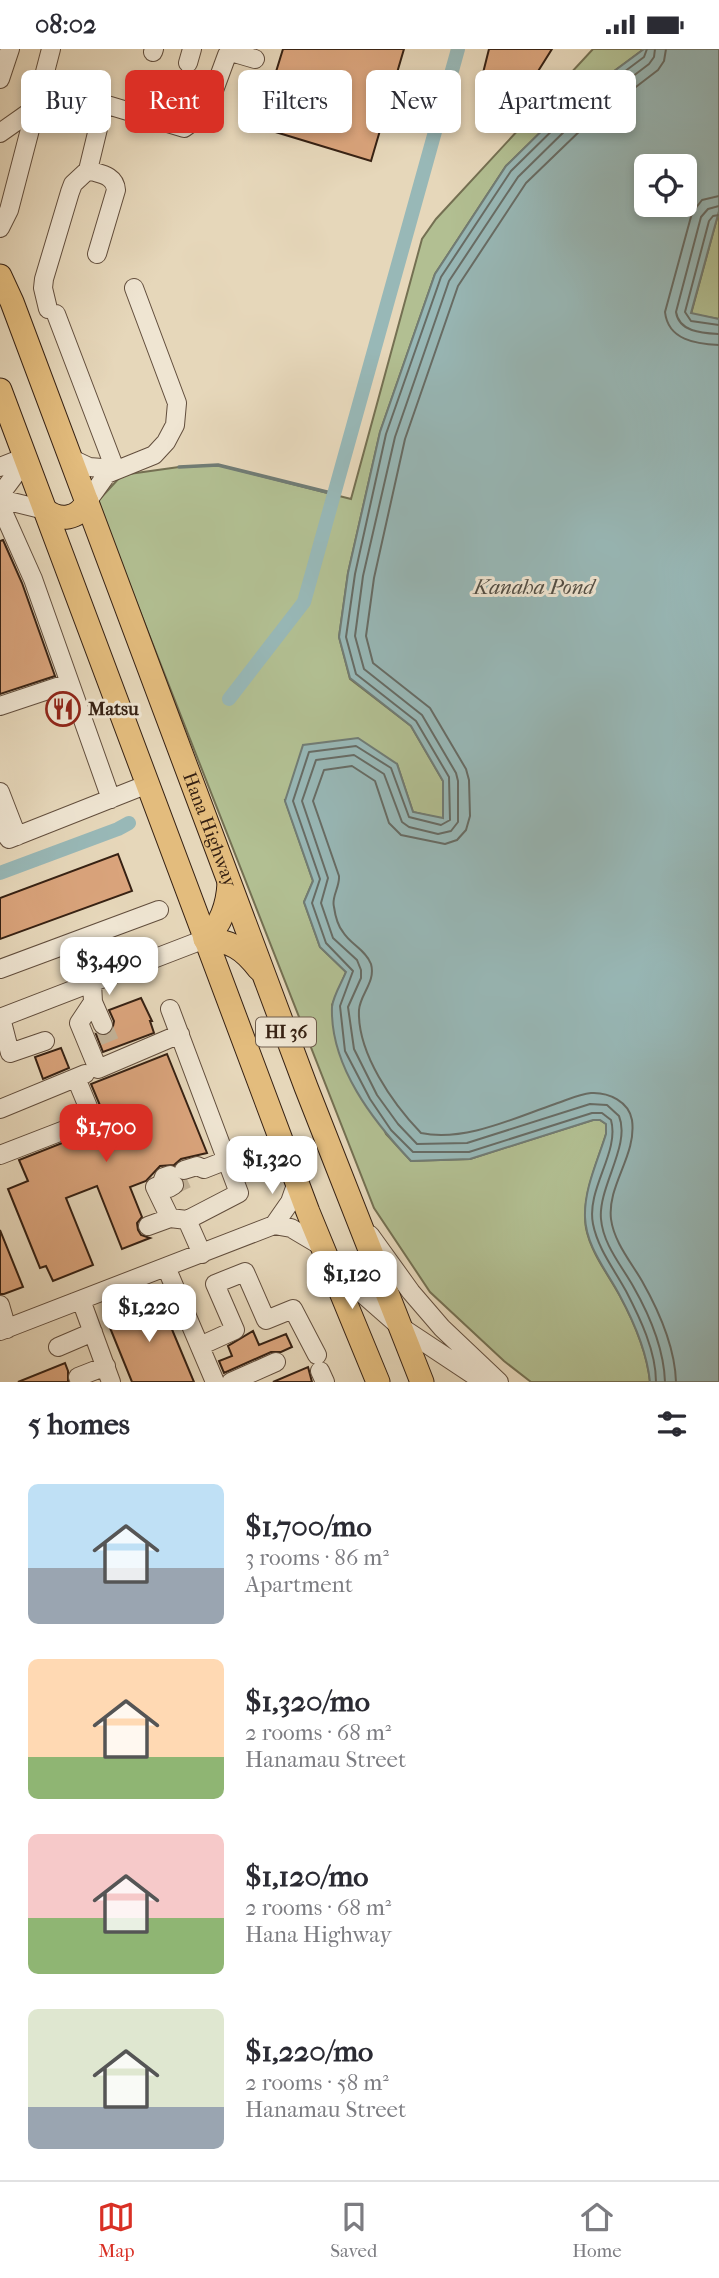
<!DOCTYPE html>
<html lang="en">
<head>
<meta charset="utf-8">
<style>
	body { margin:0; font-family:"IM FELL French Canon",serif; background:#f7f7f7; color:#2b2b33; height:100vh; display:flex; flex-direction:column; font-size:26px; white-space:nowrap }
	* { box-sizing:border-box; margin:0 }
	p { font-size:23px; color:#7c7c81 }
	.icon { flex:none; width:38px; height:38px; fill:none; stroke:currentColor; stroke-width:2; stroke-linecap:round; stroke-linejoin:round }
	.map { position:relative; height:1333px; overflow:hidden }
	.sheet { display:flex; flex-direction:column; background:#fff; flex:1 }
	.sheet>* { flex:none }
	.banner { position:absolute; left:21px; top:21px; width:677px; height:63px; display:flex; gap:14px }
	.buttons { position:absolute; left:634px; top:105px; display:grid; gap:14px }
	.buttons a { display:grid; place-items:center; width:63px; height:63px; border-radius:10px; background:#fff; box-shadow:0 4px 10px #0003; font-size:35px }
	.price { position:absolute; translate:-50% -60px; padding:0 16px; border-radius:14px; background:#fff; color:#222; font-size:23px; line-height:46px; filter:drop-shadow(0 2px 4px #0008) }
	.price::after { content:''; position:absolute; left:50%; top:42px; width:21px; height:16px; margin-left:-10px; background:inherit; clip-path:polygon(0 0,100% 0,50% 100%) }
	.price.on { background:#d93025; color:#fff }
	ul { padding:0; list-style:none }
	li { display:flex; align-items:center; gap:21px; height:175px; padding:0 28px }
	li span { display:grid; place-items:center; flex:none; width:196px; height:140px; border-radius:10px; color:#555 }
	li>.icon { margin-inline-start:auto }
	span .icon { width:84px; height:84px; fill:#fffc; stroke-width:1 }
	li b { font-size:30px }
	h2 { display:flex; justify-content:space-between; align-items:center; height:84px; padding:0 28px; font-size:30px }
	.pill { padding:0 24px; border-radius:10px; background:#fff; box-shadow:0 4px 10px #0003; font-size:24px; line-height:63px }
	.pill.on { background:#d93025; color:#fff }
	.status { display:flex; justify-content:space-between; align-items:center; height:49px; padding:0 35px; background:#fff; direction:ltr }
	.status svg { height:19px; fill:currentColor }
	.menu { display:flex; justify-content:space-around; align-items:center; height:98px; border-top:2px solid #e1e1e2; background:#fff; font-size:19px; color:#7c7c81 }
	.menu a { display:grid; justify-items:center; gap:4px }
	.menu .on { color:#d93025 }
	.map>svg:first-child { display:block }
</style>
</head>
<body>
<div class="status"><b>08:02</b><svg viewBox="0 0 49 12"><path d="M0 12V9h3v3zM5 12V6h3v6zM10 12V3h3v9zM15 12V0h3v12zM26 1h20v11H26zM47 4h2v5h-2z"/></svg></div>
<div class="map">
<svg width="719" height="1333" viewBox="0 0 719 1333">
	<rect width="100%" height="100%" fill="#e6d7ba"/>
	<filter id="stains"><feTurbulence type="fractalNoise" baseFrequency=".00286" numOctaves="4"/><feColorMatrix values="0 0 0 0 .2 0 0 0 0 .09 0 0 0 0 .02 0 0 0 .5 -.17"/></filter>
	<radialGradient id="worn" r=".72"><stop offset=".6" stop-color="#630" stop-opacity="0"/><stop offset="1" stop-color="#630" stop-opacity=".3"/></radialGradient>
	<path fill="#b2bf92" stroke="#747052" stroke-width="2" d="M593 0H644L567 57 506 117 435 225 380 383 348 524 339 588 350 630 411 677 443 732V770L413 763 397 715 285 751 313 832 304 853 320 898 346 923 332 956 386 1085 411 1112 470 1110 593 1071H600L606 1075V1085C597 1115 581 1147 586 1179 591 1204 608 1225 620 1247 634 1273 647 1303 650 1333H531L504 1312 430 1243 374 1159 97 453 122 426 179 418 218 416 351 450 422 190 436 170Z
		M719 162V270L691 265Z"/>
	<path fill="#98b8b7" stroke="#717c75" stroke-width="2" fill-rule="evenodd" d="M644 0H719V162L691 264 719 270V1333H650C647 1303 634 1273 620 1247 607 1222 586 1198 585 1168 584 1140 598 1111 606 1085V1075L600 1071H593L470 1110 411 1112C373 1072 330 1017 332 958 333 947 342 933 346 923L320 898 304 853 313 832 285 752 303 696 358 689 397 715 413 763 443 769V732L411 677 350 629 339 588 348 524 380 383 435 225 506 117 567 57ZM646 117H684V156H646Z"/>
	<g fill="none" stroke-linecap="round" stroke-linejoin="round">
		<path stroke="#676c65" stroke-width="2" d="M647 0 644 8 572 62 511 122 441 228 386 385 355 525 346 588 356 625 416 672 449 728 450 771 441 776 409 768 391 719 356 697 309 703 293 752 320 830 312 854 326 894 353 922 340 957 345 1002 370 1050 391 1081 413 1103H469L592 1064H602L611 1071C620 1103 586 1140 593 1175 598 1200 614 1220 626 1242 640 1269 656 1302 656 1333
			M655 0 654 8 649 15 578 69 518 128 449 232 395 388 363 527 355 587 364 620 422 666 456 724 458 732V773L451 782 438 785 409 778 402 773 384 725 354 706 316 711 302 752 328 829 321 854 333 889 357 911 361 921V929L348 958 354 1000 377 1046 398 1075 417 1095 467 1094 590 1055 607 1056 619 1067C631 1096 598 1138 601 1170 603 1195 621 1216 633 1237 649 1265 664 1301 665 1333
			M666 0 664 12 658 21 585 77 526 134 458 237 405 390 374 529 366 587 373 614 430 659 466 720 469 731 470 767 466 781 457 791 445 795 401 786 389 774 375 732 352 717 324 721 313 752 339 827C340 838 331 848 334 858 335 865 338 877 343 883 350 895 366 901 371 915 376 933 360 945 359 961 357 1004 393 1055 421 1084 465 1093 514 1069 555 1055 567 1051 579 1045 591 1044 609 1043 629 1053 632 1071 637 1106 607 1136 611 1170 614 1193 631 1213 642 1232 659 1262 675 1299 676 1333
			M719 147 702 151 692 164 665 263C668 291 696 295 719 296
			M719 157 708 160 701 168 676 263C679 283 702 284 719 285
			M719 166 713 167 709 172 685 263 691 272 719 276"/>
		<path stroke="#717c75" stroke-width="3.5" d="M179 418 218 416 335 445"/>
		<path stroke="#98b8b7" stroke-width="14" d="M229 650 304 553 458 0
			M0 824 118 780 129 774"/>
	</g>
	<path fill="#daa47c" stroke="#362113" stroke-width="2" d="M283 0H404L371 112 259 78Z
		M489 0H552L520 51 482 28Z
		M3 491 22 534 55 627 0 645V492Z
		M118 805 132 842 0 890V849Z
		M141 949 152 972H150L154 984 103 1003 96 985 102 987 112 982 114 972 109 961Z
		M61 999 69 1019 43 1030 35 1008Z
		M167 1005 207 1104 181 1110 174 1116 160 1117 146 1132 130 1138 142 1168 137 1174 138 1181 141 1186 150 1189 122 1200 97 1137 66 1149 93 1216 53 1232 46 1217 40 1219 8 1140 28 1132 19 1111 98 1080 104 1072V1066L91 1035Z
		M0 1181 23 1238 4 1245H0Z
		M158 1247 194 1333H132L106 1269Z
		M253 1282 259 1296 286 1285 292 1298 281 1303H271L224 1324 219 1312 232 1307 228 1297Z
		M65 1314 68 1322V1333H18Z
		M308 1318 312 1333H273Z"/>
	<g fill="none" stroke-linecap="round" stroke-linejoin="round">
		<path stroke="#c3b399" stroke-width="18" stroke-dasharray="18 9" stroke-linecap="butt" d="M103 976 113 1000
			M174 1136 187 1130"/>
		<g stroke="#624e3d" stroke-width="20">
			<path id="minor" d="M153 3 154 0
				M188 14 192 0
				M0 30 10 0
				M41 35 104 55
				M0 84 34 60
				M88 121C100 125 115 126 116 141L97 205
				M0 179 9 161 51 0
				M48 260 43 239 44 230 70 143 73 135 88 121 104 55 184 79 191 74 213 44 227 6 231 3 255 10
				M56 265 115 420
				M70 409 89 418 115 420
				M0 418 25 408
				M0 446 26 411
				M0 450 45 461
				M87 453 107 425 154 406 166 393 175 376 177 354 134 239
				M0 456 33 530 111 750
				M0 657 69 634
				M0 743 17 787
				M0 776 9 790 148 735
				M82 890 92 934 93 953 79 974 98 1020 180 985
				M0 920 159 861
				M93 953 103 976
				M170 960 239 1144 187 1171 202 1205
				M0 969 205 890
				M1 969 10 1004 45 992
				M0 1060 85 1025
				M0 1106 93 1070 76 1029
				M184 1121 197 1117 204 1120 227 1111
				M170 1126 164 1128 161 1136 169 1139 174 1136
				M161 1136 155 1138 170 1169 187 1171
				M274 1176 290 1153 297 1133
				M148 1177 170 1169
				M370 1186 411 1243 442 1279 499 1333
				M166 1218 215 1333
				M332 1218 398 1276 484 1333
				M81 1251 111 1333
				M0 1256 7 1280
				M0 1282 274 1176 291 1179 323 1198
				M200 1297 235 1281 215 1235 245 1223 266 1271 293 1260 317 1306
				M58 1298 93 1283
				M320 1322 325 1333
				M78 1328 106 1317
				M231 1333 276 1313"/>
		</g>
		<g stroke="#362113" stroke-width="25">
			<g id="major">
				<path id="s1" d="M0 227 12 253 306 1038 422 1333"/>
				<path d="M0 341 308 1163 378 1333"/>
				<path d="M45 461C60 473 78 470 87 453"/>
				<path d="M205 890C231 892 243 899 259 920"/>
				<path d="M205 890C221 877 228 855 229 834"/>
			</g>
		</g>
		<use href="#minor" stroke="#efe5d2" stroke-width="18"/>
		<use href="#major" stroke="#e3bc7d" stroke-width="23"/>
	</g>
	<defs>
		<g id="restaurant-ring" transform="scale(1.75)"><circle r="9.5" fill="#efe5d2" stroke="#8f2418" stroke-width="1.5"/><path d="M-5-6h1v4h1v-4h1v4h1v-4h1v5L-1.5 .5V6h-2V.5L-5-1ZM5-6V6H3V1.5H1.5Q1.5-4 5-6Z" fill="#8f2418"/></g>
	</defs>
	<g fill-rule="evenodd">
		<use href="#restaurant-ring" x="63" y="660"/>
	</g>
	<g text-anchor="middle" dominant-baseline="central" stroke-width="6" stroke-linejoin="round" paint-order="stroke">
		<rect fill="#efe5d2" stroke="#6e5c4c" stroke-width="2" x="256" y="968.5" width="60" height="29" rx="5"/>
		<g font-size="18" font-weight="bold" fill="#362113">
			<text x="286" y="983">HI 36</text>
		</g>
		<g font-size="19" font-weight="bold" fill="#362113" stroke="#efe5d2" text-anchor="start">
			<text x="88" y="660">Matsu</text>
		</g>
		<g font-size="19" fill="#362113" stroke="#efe5d2">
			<text stroke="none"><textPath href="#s1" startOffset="592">Hana Highway</textPath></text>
		</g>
		<g font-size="21" font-style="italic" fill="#534e44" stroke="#efe5d2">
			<text x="534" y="538">Kanaha Pond</text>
		</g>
	</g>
	<rect width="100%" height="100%" filter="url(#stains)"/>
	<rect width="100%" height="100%" fill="url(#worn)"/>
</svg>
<div class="buttons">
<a><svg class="icon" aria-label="locate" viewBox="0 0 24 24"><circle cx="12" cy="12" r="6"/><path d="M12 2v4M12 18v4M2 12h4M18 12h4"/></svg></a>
</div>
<b class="price" style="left:109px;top:948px">$3,490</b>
<b class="price on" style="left:106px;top:1115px">$1,700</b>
<b class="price" style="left:272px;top:1147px">$1,320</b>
<b class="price" style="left:352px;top:1262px">$1,120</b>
<b class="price" style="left:149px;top:1295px">$1,220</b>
<div class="banner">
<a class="pill">Buy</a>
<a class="pill on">Rent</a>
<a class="pill">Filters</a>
<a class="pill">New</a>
<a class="pill">Apartment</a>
</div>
</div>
<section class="sheet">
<h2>5 homes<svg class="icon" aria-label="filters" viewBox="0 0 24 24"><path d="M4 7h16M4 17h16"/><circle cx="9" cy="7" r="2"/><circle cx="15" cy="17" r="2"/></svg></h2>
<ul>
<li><span style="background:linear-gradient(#bfe0f5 60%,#9aa5b1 0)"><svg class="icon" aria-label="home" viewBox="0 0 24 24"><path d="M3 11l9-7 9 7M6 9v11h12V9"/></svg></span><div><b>$1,700/mo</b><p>3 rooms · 86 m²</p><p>Apartment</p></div></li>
<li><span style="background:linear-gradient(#ffd9b3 70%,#8fb573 0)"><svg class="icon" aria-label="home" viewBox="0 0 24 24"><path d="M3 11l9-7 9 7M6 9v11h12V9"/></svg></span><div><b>$1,320/mo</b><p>2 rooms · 68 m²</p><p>Hanamau Street</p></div></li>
<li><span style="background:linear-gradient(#f6c9c9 60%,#8fb573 0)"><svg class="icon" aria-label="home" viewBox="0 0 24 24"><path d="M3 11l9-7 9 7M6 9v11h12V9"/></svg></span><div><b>$1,120/mo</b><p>2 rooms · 68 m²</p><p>Hana Highway</p></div></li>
<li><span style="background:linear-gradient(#dfe7d0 70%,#9aa5b1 0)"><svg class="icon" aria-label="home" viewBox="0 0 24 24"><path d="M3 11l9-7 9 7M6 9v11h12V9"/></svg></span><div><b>$1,220/mo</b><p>2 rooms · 58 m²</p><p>Hanamau Street</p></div></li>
</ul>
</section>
<nav class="menu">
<a class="on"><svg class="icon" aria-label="map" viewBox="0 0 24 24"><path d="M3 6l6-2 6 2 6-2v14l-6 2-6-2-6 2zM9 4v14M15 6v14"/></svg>Map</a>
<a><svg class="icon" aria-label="saved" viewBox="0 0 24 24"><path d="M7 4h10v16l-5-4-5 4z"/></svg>Saved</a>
<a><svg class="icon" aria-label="home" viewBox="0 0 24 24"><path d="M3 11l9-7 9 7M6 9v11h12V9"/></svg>Home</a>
</nav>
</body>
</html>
